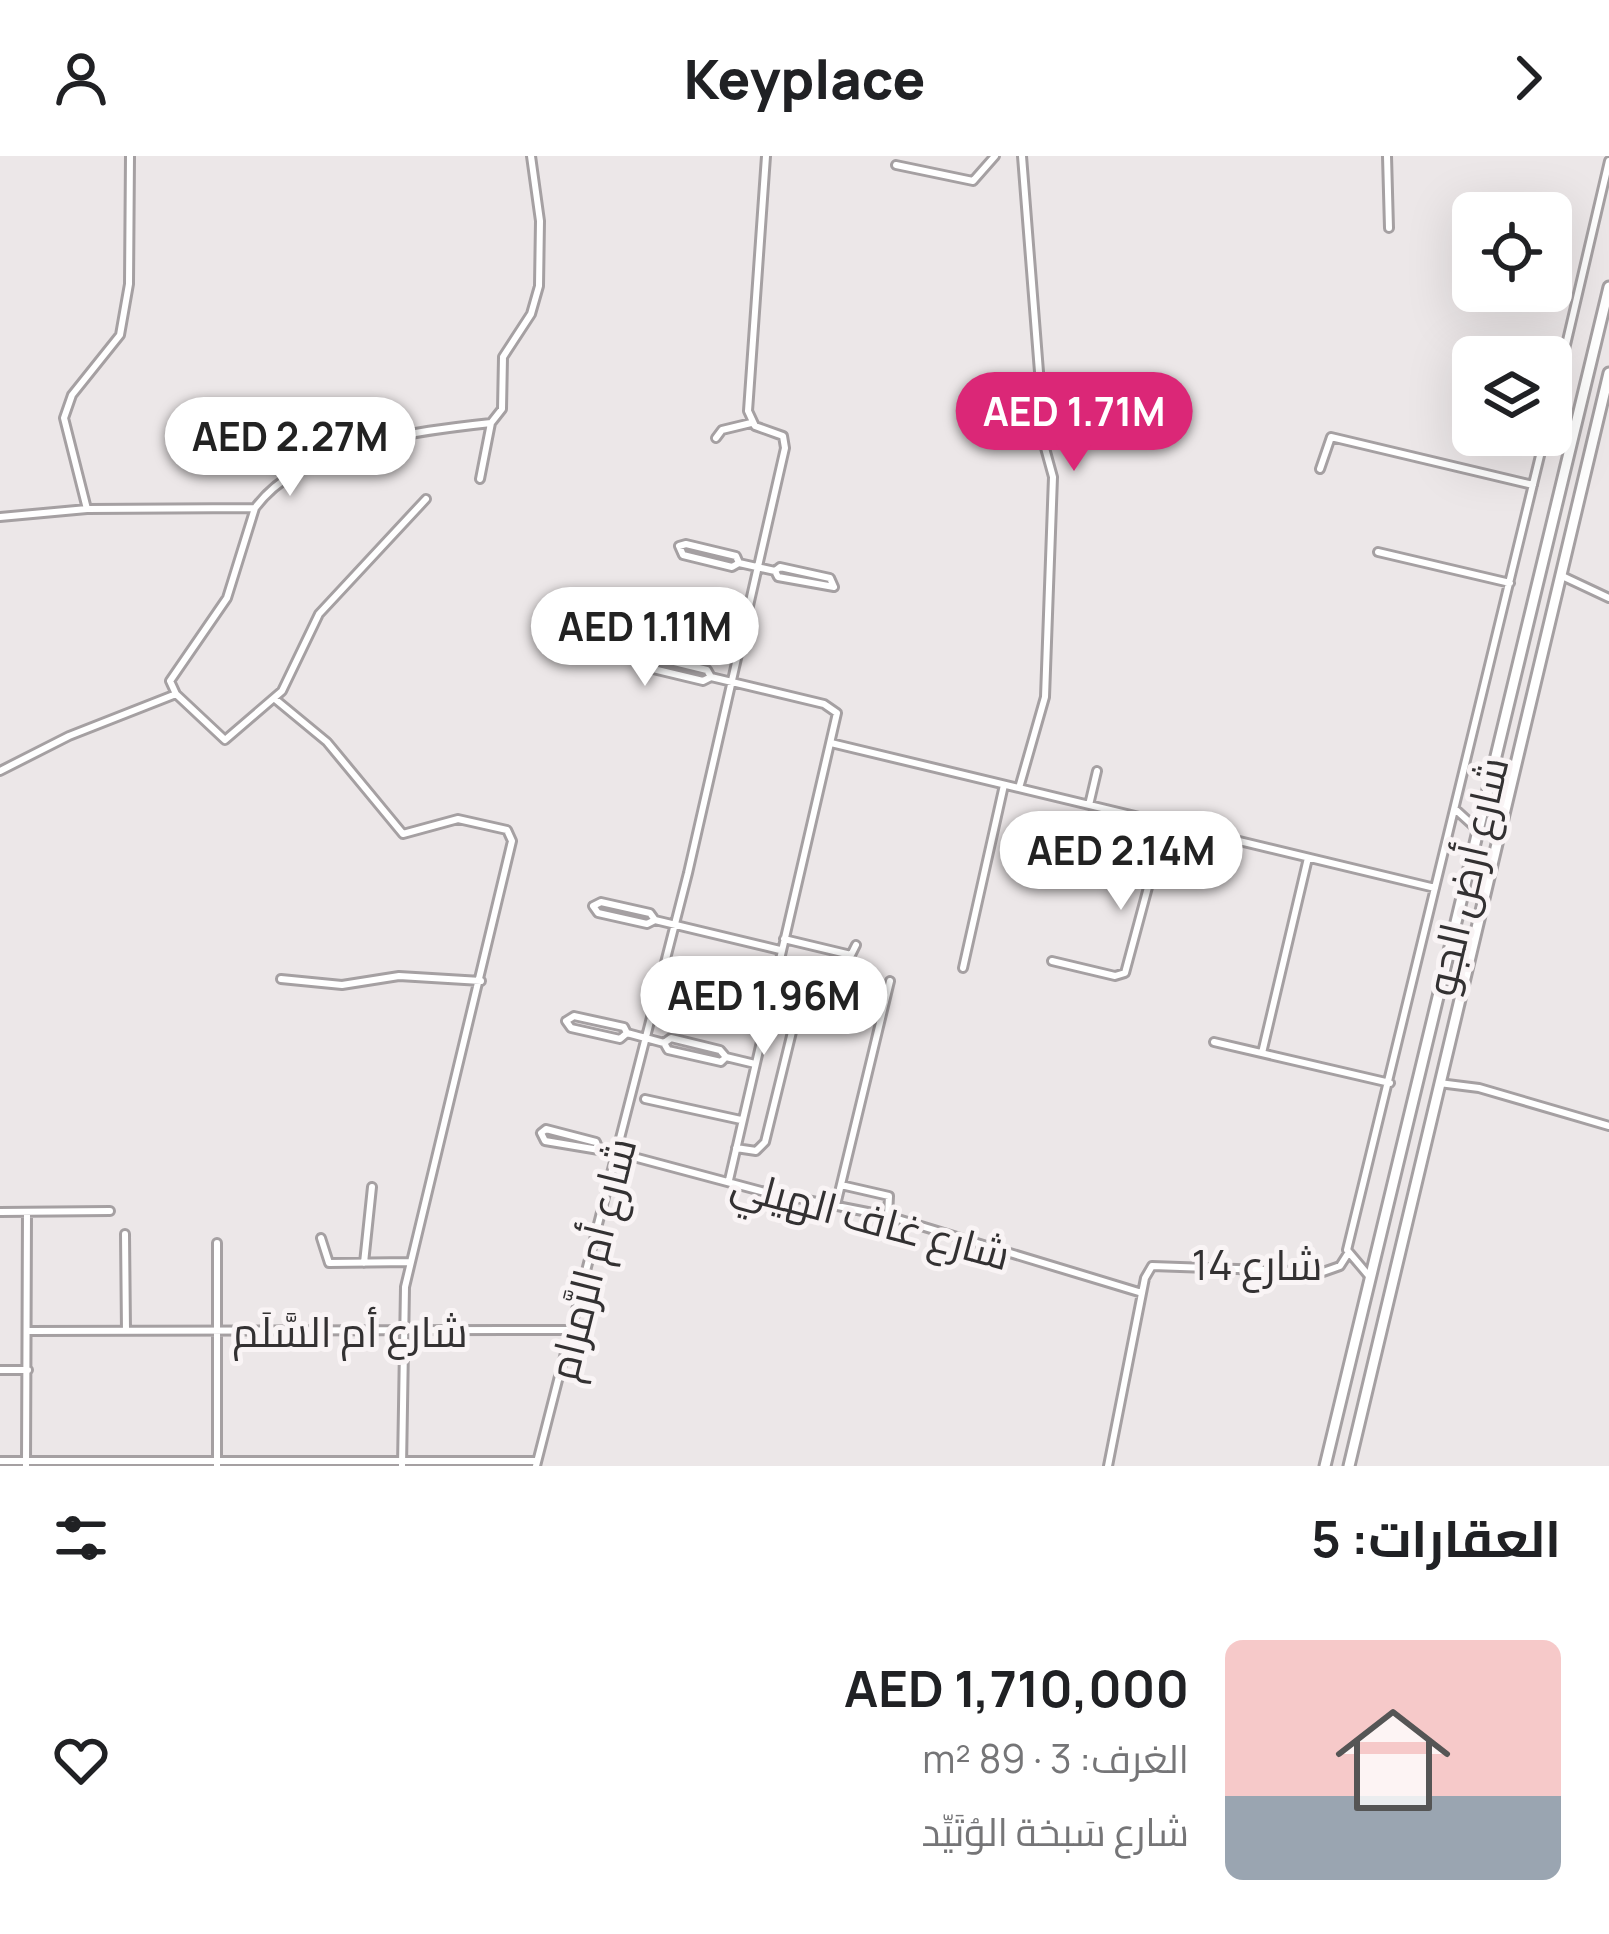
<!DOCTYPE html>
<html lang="ar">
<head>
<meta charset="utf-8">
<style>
	body { margin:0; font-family:Manrope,Cairo,sans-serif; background:#f6f6f6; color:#202124; direction:rtl; height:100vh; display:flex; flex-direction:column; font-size:45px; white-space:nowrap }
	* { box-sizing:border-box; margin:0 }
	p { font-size:39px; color:#757577 }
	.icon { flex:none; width:66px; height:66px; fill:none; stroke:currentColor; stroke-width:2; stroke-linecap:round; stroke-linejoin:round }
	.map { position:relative; height:1310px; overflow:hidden; direction:ltr }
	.drawer { display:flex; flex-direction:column; background:#fff; flex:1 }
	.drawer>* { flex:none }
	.buttons { position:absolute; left:1452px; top:36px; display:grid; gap:24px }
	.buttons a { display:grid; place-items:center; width:120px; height:120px; border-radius:18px; background:#fff; box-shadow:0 12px 48px #0002; font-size:60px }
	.price { position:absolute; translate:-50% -102px; padding:0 27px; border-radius:42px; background:#fff; color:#222; font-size:39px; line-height:78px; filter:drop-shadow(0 3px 6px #0008) }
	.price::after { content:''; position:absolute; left:50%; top:72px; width:36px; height:27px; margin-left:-18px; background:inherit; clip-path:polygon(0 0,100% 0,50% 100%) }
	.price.current { background:#db2777; color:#fff }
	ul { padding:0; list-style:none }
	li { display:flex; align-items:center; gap:36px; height:300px; padding:0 48px }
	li+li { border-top:3px solid #e0e0e0 }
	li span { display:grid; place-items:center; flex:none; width:336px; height:240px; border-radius:18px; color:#555 }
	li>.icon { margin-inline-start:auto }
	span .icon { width:144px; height:144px; fill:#fffc; stroke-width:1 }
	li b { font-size:51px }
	h2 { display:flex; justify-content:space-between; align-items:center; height:144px; padding:0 48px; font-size:51px }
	header { display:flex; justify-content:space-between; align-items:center; height:156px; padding:0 48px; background:#fff; font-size:54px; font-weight:800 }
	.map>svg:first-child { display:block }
</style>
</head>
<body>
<header><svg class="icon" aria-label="forward" viewBox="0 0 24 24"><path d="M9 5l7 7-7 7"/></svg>Keyplace<svg class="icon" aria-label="person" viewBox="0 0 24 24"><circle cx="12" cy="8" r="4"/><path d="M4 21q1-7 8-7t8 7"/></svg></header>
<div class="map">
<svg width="1609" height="1310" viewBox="0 0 1609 1310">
	<rect width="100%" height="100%" fill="#ece7e8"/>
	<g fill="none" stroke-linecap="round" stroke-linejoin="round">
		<g stroke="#a5a0a2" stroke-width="12">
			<path id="street" d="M1387 0 1389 72
				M896 9 973 25 995 0
				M1551 253 1609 5
				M716 282 722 274 751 267
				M1320 313 1331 281 1533 329
				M480 323 491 267 502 253 503 201 531 158 539 130 540 65 531 0
				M255 352 227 442 170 525 176 538 225 584 282 535 319 458 426 343
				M87 353 64 262 72 239 120 179 129 128 130 0
				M0 361 87 353 255 352C301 289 416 275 491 267
				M686 388 736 400 739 407 732 411 683 399 679 390Z
				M1378 396 1510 427
				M739 407 775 415
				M780 411 830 422 834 431 778 421 775 415Z
				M1560 419 1609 442
				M658 502 707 514 711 521 703 525 653 513 651 504Z
				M711 521 824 548 837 557 729 1024
				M275 543 327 586 403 678 458 663 507 674 512 685 405 1131 402 1310
				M831 587 1435 732
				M0 615 69 580 176 538
				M1019 632 1045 541 1053 321 1045 292 1022 0
				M1089 649 1097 615
				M1455 653 1478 674
				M601 746 650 757 655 764 647 768 598 757 593 750Z
				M655 764 780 794
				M784 783 851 799 856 789
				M1052 805 1115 820 1125 817 1165 668
				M963 812 1004 629
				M281 823 342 829 399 820 481 825
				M574 860 624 871 627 877 620 883 571 872 566 865Z
				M627 877 664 887
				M671 882 720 894 726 901 721 906 668 894 664 887Z
				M1214 886 1390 927
				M1262 897 1308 702
				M726 901 755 908
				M1439 927 1479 932 1609 970
				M645 943 741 964
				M546 973 596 986 599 994 545 985 541 977Z
				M600 992 761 1035 888 1060 1142 1137
				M736 992 756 995 765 986 803 831 799 818 778 810
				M841 1029 889 1040 888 1060
				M836 1049 890 825
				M0 1056 110 1055
				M125 1078 126 1175
				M321 1082 329 1107 411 1106
				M217 1087V1310
				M364 1107 372 1031
				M1369 1120 1347 1094 1545 279
				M27 1175 574 1174
				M0 1214H28
				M0 1305H536
				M26 1310 27 1056
				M536 1310 688 717 785 292 783 280 755 270 748 255 766 0
				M1108 1310 1145 1122 1152 1110 1323 1116 1340 1110 1347 1099"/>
		</g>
		<g stroke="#a5a0a2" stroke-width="15">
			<path id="secondary" d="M1325 1310 1609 131
				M1349 1310 1609 217"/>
		</g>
		<use href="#street" stroke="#fff" stroke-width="6"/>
		<use href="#secondary" stroke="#fff" stroke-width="9"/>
	</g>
	<g text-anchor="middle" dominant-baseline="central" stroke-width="10" stroke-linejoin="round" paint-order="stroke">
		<g font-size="42" fill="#333132" stroke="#f9f4f5">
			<text transform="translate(1466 720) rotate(-77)">شارع أرض الجو</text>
			<text transform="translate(871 1062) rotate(15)">شارع غاف الهيلي</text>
			<text transform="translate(591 1103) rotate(-76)">شارع أم الرَّمرام</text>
			<text x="1257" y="1108">شارع 14</text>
			<text x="350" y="1175">شارع أم السَّلَم</text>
		</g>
	</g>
</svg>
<div class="buttons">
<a><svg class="icon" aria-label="locate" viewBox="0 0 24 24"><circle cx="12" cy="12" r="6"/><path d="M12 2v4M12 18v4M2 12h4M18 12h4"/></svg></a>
<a><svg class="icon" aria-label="layers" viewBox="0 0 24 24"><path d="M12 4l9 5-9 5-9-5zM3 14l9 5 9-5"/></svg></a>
</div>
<b class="price current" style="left:1074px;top:318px">AED 1.71M</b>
<b class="price" style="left:290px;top:343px">AED 2.27M</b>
<b class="price" style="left:645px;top:533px">AED 1.11M</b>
<b class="price" style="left:1121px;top:757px">AED 2.14M</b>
<b class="price" style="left:764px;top:902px">AED 1.96M</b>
</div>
<section class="drawer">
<h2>العقارات: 5<svg class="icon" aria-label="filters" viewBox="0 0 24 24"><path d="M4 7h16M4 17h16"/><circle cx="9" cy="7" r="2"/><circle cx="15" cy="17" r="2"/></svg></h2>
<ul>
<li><span style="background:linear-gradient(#f6c9c9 65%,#9aa5b1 0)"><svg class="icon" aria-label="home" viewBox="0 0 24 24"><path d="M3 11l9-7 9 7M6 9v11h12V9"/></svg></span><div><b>AED 1,710,000</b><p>الغرف: 3 · 89 m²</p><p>شارع سَبخة الوُتَيِّد</p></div><svg class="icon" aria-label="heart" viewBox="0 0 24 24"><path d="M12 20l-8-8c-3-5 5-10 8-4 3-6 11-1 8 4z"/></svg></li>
</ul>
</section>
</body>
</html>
